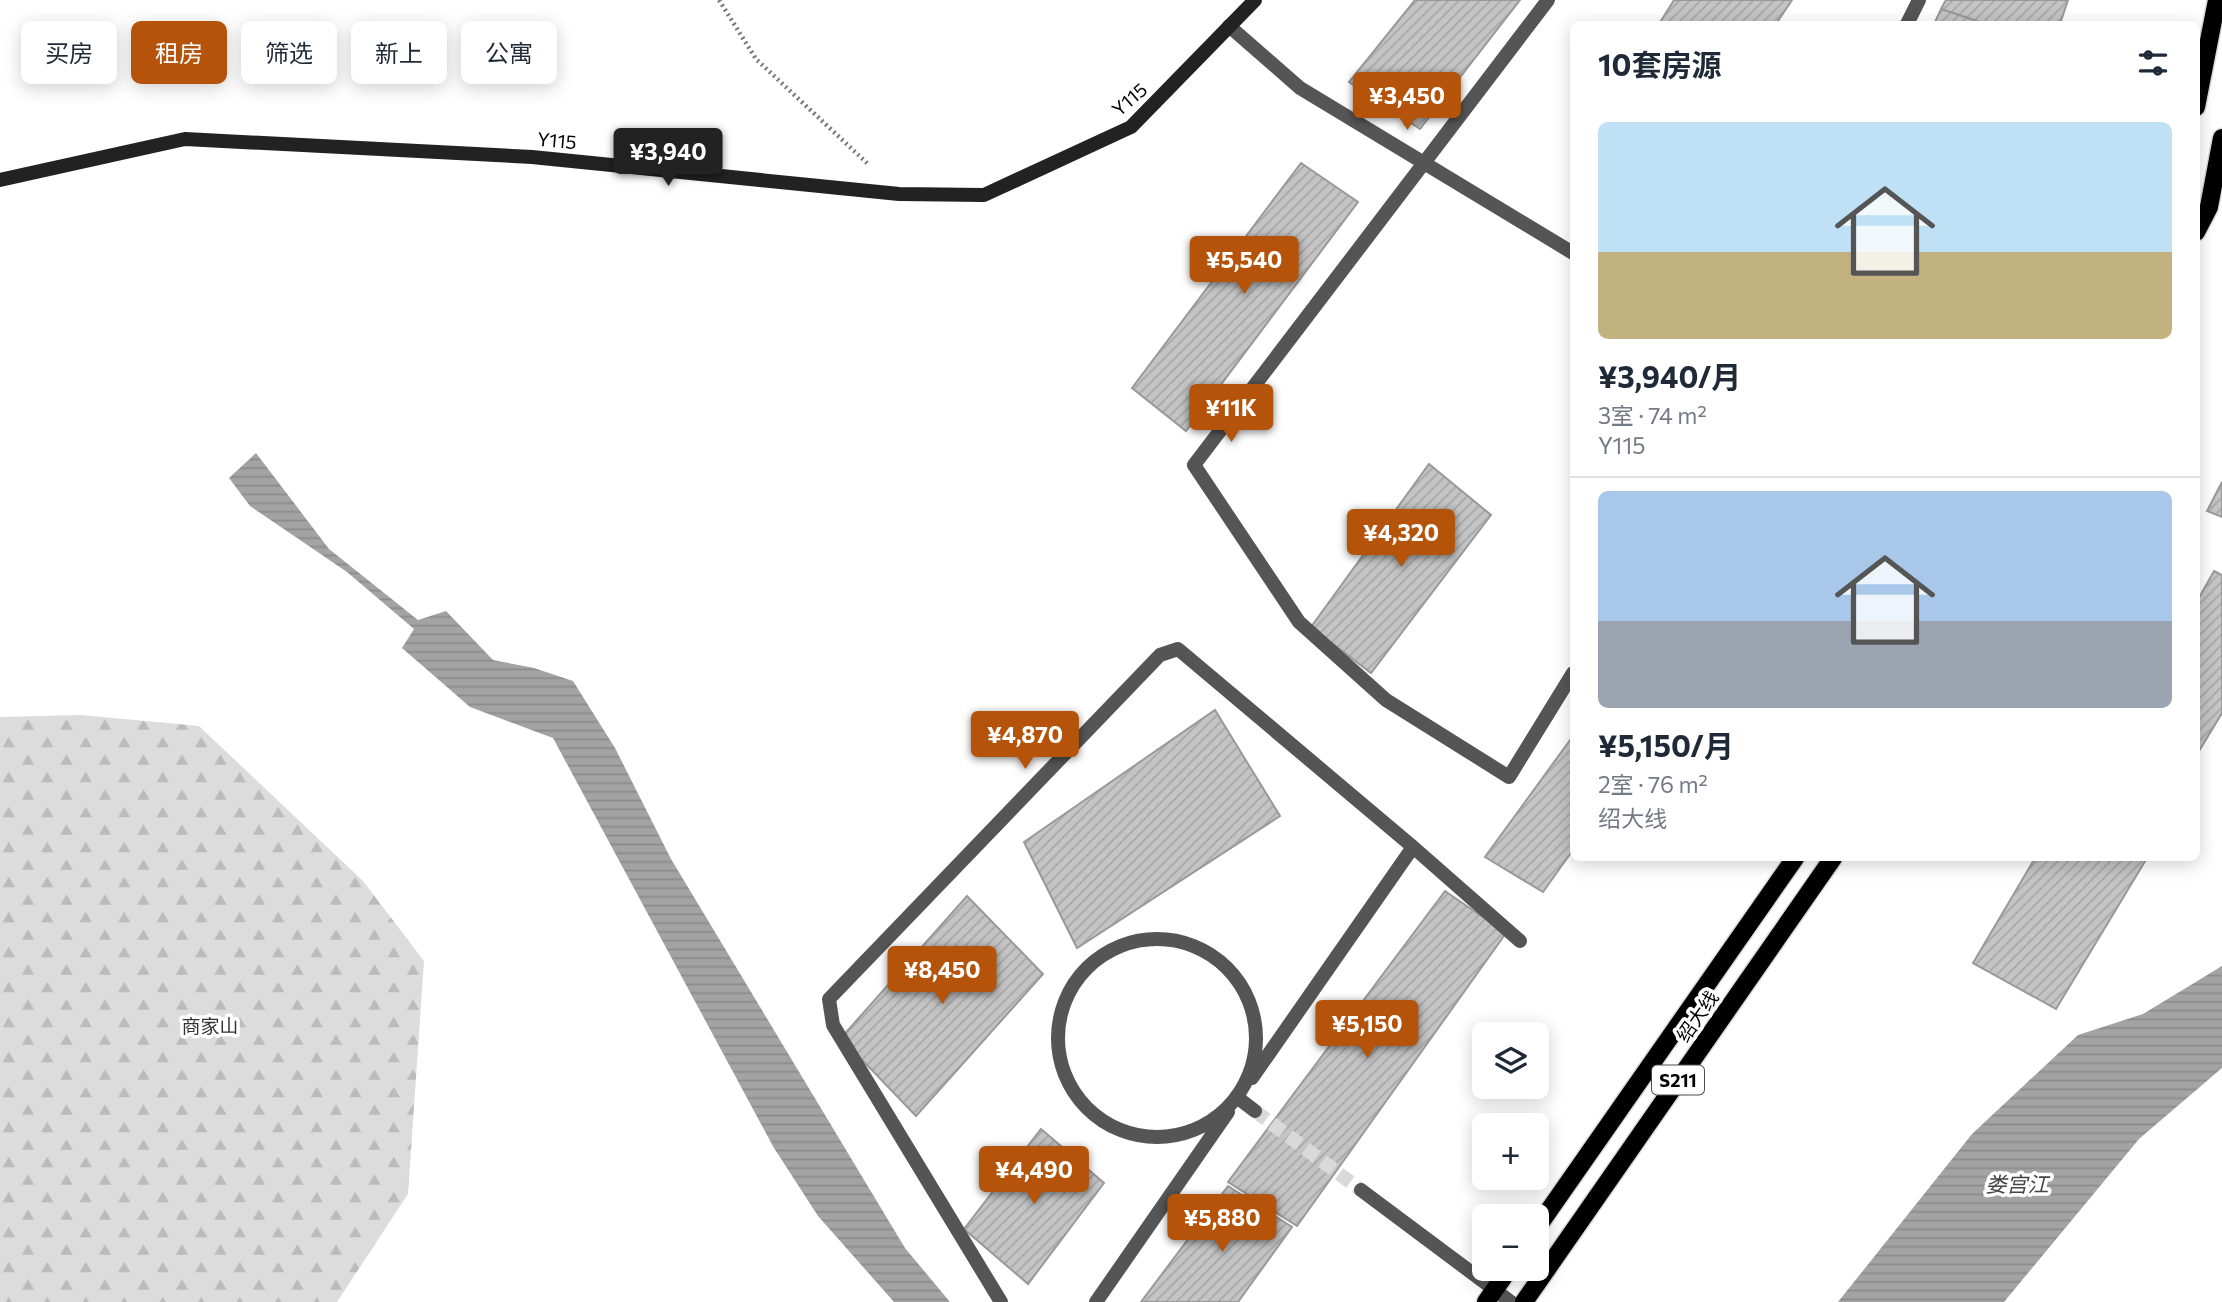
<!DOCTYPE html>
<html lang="zh">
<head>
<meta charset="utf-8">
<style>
	body { margin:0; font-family:Commissioner,"Noto Sans SC",sans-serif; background:#f6f6f7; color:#1f2937; height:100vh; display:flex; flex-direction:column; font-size:26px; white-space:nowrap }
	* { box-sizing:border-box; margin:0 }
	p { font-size:23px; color:#747a83 }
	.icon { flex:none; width:38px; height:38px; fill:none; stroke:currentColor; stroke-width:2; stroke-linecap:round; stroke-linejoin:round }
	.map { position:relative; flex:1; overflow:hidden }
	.drawer { position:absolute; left:1570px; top:21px; width:630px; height:840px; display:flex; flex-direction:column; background:#fff; border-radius:10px; box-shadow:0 4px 18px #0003 }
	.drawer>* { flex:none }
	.banner { position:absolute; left:21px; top:21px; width:665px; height:63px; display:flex; gap:14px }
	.controls { position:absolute; left:1472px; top:1022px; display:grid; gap:14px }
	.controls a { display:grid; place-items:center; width:77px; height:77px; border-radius:10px; background:#fff; box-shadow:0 4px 18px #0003; font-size:35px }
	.price { position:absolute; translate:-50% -60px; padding:0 16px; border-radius:7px; background:#b45309; color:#fff; font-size:23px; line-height:46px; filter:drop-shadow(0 2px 4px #0008) }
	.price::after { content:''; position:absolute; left:50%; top:42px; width:21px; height:16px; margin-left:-10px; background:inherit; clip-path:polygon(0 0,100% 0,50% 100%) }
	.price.selected { background:#222; color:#fff }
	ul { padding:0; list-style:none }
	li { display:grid; align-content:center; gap:14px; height:371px; padding:0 28px }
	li+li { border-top:2px solid #e0e1e3 }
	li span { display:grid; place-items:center; height:217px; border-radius:10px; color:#555 }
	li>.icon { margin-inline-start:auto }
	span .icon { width:126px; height:126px; fill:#fffc; stroke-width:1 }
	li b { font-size:30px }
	h2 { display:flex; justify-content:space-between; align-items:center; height:84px; padding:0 28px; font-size:30px }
	.tag { padding:0 24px; border-radius:10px; background:#fff; box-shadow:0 4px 18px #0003; font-size:24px; line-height:63px }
	.tag.selected { background:#b45309; color:#fff }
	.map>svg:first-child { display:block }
</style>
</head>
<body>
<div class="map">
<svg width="2222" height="1302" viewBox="0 0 2222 1302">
	<defs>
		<pattern id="forest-firs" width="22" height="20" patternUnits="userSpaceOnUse" patternTransform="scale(1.75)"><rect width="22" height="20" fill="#dcdcdc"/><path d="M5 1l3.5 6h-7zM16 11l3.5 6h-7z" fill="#bbb"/></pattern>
		<pattern id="water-rules" width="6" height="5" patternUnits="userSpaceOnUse" patternTransform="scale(1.75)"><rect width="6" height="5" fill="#a3a3a3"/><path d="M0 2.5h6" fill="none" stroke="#8b8b8b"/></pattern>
		<pattern id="building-hatch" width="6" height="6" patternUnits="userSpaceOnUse" patternTransform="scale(1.75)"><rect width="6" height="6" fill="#c4c4c4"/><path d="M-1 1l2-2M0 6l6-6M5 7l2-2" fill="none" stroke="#a7a7a7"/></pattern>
	</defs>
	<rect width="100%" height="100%" fill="#fff"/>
	<path fill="url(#forest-firs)" d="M81 715 199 726 363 881 424 961 408 1194 337 1302H0V717Z"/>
	<path fill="url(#water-rules)" d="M256 453 329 549 418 620 446 611 493 660 534 668 573 681 615 748 671 859 905 1248 950 1302H894L818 1216 774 1148 553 738 470 707 402 648 414 629 347 572 250 506 229 478Z
		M2222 966V1068L2139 1139 2004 1302H1838L1972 1134 2078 1035 2143 1014Z"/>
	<path fill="url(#building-hatch)" stroke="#999" stroke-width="2" d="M1415 0H1520L1420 129 1349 82Z
		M1674 0H1792L1776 24H1659Z
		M1946 0H2068L2060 24H1986L1941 9Z
		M1941 9 1986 24H1934Z
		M1301 163 1358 202 1186 431 1132 388Z
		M1429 464 1491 515 1371 673 1311 627Z
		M2222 482V517L2207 511Z
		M2214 571 2222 575V713L2196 756V603Z
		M1215 710 1280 816 1077 948 1024 842Z
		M1573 736V850L1543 892 1485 857Z
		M2035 858H2147L2056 1009 1973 963Z
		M1445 891 1506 933 1297 1226 1228 1182Z
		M967 896 1043 974 916 1116 841 1038Z
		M1041 1129 1104 1183 1028 1284 964 1229Z
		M1228 1186 1292 1227 1238 1302H1141Z"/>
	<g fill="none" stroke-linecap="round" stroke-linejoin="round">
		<path stroke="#d9d9d9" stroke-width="14" stroke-dasharray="14 7" stroke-linecap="butt" d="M1255 1111 1361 1190"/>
		<g stroke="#dbdbdb" stroke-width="21">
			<path id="primary" d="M2196 107 2217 0
				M2196 232 2209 207 2222 138
				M1536 1229 1795 858
				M1486 1302 1509 1269
				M1524 1302 1833 858"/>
		</g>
		<path stroke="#777" stroke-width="4.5" stroke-dasharray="2 3.5" stroke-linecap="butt" d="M719 0 756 59 868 164"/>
		<path stroke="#555" stroke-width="14" d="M1548 0 1194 465 1299 622 1386 700 1509 777 1573 673
			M1907 24 1919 0
			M1229 26 1300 88 1573 253
			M1058 1038a99 99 0 1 1 198 0a99 99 0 1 1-198 0Z
			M1252 1078 1413 847
			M1238 1098 1255 1111
			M1361 1190 1511 1302
			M1001 1302 833 1025 829 999 1160 655 1178 649 1413 847 1520 941
			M1096 1302 1228 1112"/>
		<path stroke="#222" stroke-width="14" d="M0 180 185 139 532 157 899 194 984 195 1131 127 1255 0"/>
		<use href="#primary" stroke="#000" stroke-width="18"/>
	</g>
	<g text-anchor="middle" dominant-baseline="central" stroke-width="7" stroke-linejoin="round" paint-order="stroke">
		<rect fill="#fff" stroke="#4c4c4c" stroke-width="2" x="1652" y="1065.5" width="52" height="29" rx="5"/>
		<g font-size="18" font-weight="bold" fill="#000">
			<text x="1678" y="1080">S211</text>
		</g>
		<g font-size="19" fill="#000" stroke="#fff">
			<text transform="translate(1129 99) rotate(-41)">Y115</text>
			<text transform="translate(557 140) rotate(5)">Y115</text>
			<text transform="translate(1697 1016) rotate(-55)">绍大线</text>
		</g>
		<g font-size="19" fill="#333" stroke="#fff">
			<text x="210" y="1025">商家山</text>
		</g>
		<g font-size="21" font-style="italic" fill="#444" stroke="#fff">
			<text x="2017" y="1183">娄宫江</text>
		</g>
	</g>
</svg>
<div class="controls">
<a><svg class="icon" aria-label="layers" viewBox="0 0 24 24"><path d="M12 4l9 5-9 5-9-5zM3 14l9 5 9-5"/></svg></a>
<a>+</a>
<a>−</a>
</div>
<b class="price" style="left:1407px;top:132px">¥3,450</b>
<b class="price selected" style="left:668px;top:188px">¥3,940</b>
<b class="price" style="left:1244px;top:296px">¥5,540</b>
<b class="price" style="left:1231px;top:444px">¥11K</b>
<b class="price" style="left:1401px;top:569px">¥4,320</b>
<b class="price" style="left:1025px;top:771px">¥4,870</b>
<b class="price" style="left:942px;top:1006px">¥8,450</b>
<b class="price" style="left:1367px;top:1060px">¥5,150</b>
<b class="price" style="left:1034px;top:1206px">¥4,490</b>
<b class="price" style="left:1222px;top:1254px">¥5,880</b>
<div class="banner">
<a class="tag">买房</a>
<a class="tag selected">租房</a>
<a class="tag">筛选</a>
<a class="tag">新上</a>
<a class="tag">公寓</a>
</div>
<section class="drawer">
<h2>10套房源<svg class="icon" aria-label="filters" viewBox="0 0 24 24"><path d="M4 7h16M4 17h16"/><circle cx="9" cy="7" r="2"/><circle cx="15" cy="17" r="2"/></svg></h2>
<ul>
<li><span style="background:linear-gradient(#bfe0f5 60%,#c2b280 0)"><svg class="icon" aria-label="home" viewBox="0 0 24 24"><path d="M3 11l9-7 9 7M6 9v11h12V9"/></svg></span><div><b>¥3,940/月</b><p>3室 · 74 m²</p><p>Y115</p></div></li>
<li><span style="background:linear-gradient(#a9c7e8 60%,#9aa5b1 0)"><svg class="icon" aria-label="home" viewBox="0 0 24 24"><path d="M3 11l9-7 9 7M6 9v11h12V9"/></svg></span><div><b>¥5,150/月</b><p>2室 · 76 m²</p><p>绍大线</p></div></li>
</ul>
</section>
</div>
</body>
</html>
